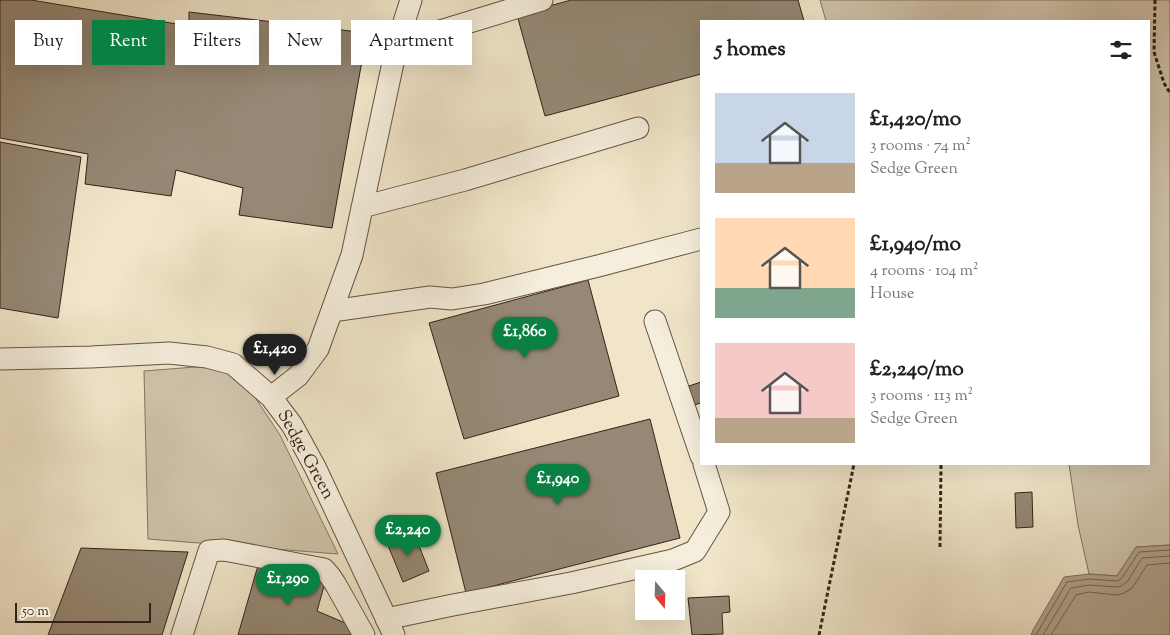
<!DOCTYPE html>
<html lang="en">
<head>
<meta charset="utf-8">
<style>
	body { margin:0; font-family:"Sorts Mill Goudy",serif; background:#f6f6f6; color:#202124; height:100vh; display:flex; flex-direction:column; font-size:19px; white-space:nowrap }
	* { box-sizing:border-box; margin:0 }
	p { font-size:16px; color:#757577 }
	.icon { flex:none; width:28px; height:28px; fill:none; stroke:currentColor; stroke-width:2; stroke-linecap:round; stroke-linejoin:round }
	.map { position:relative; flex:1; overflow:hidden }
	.drawer { position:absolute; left:700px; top:20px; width:450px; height:445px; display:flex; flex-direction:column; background:#fff; border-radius:0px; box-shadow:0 5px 20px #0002 }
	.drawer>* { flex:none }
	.guide { position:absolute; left:15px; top:20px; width:475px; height:45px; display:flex; gap:10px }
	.needle { width:32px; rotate:161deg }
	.tools { position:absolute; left:635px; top:570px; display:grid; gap:10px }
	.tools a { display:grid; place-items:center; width:50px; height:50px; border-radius:0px; background:#fff; box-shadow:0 5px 20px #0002; font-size:25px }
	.scale { position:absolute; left:15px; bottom:12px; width:136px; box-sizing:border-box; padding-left:5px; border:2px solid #332318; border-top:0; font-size:14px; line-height:18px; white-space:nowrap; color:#332318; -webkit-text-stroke:4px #f5eedc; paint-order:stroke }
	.price { position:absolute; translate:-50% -42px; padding:0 11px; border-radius:18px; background:#0b8043; color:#fff; font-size:16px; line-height:32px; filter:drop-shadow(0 1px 2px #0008) }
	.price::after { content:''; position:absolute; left:50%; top:30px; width:15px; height:11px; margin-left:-8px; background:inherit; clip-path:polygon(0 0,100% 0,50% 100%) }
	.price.selected { background:#222; color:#fff }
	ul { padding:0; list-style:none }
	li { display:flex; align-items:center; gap:15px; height:125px; padding:0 15px }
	li span { display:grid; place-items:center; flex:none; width:140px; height:100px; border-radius:0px; color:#555 }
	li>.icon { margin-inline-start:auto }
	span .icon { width:60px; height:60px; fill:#fffc; stroke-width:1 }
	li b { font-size:21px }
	h2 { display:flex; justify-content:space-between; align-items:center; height:60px; padding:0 15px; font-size:21px }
	.pill { padding:0 18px; border-radius:0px; background:#fff; box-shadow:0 5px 20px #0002; font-size:18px; line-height:45px }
	.pill.selected { background:#0b8043; color:#fff }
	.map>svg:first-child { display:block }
</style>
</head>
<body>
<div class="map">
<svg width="1170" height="635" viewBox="0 0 1170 635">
	<rect width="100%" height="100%" fill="#f0e5c9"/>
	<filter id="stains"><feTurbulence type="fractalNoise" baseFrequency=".004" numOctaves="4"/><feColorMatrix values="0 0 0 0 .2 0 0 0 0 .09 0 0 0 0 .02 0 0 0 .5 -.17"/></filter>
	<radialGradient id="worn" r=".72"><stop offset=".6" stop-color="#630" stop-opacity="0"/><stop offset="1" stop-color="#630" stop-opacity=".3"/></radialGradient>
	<path fill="#d0c4ab" stroke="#827462" d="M820 0H1170V545L1136 547 1117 576 1089 574 1078 525 1069 464H1149V21H826Z
		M233 364 280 435 338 554 148 539 144 371Z"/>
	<path fill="#b0a38d" stroke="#7e705e" d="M1170 545V635H1031L1033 630 1064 577 1089 574 1117 576 1136 547Z"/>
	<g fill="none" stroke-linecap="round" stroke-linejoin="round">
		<path stroke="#726352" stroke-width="1" d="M1036 635 1067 582 1089 579 1118 581 1122 578 1139 552 1170 550
			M1043 635 1071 588 1089 585 1116 587 1121 586 1127 582 1142 558 1170 556
			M1051 635 1076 595 1089 592 1116 595 1124 593 1132 588 1147 565 1170 563"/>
	</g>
	<path fill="#958874" stroke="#332318" d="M0 0H31L189 26V12L367 33 332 228 239 215 243 188 176 170 171 196 85 184 88 154 0 138Z
		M571 0H798L804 21H701V74L545 116 517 15Z
		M0 142 81 157 58 318 0 308Z
		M588 280 619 396 464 439 429 323Z
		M701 382V403L694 405 689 386Z
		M650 419 680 538 466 593 436 473Z
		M1032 492 1033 527 1016 528 1015 493Z
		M414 533 429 571 403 582 387 543Z
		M81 548 188 552 162 635H48Z
		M259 562 326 579 317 611 357 628 355 635H238Z
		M729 596 730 612 722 613 723 634 692 635 688 598Z"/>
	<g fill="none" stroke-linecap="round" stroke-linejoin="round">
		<g stroke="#625444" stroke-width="23">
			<path id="minor" d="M397 44 542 0
				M362 207 465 180 638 128
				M332 311 430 297 452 299 484 294 598 266 701 239
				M655 321 701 456
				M0 359 91 357 169 353 207 357 233 364 271 397 292 425 315 467 394 635
				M271 397 298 376 318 349 352 255 397 44 411 0
				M386 619 453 605 571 583 673 560 695 551 719 512 704 464
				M182 635 209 551 224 550 324 569 330 576 336 585 364 635"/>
		</g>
		<path stroke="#332318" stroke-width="3" stroke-dasharray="4 2.5" stroke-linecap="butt" d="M1155 0 1154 52 1164 83 1170 93
			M940 547 941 464
			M819 635 854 464"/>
		<use href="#minor" stroke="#f5eedc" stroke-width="21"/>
	</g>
	<g text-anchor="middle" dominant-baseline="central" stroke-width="4" stroke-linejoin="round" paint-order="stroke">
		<g font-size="18" fill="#332318" stroke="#f5eedc">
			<text transform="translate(305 455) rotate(61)">Sedge Green</text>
		</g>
	</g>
	<rect width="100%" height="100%" filter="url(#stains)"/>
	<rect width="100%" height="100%" fill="url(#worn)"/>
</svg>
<div class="tools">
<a><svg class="needle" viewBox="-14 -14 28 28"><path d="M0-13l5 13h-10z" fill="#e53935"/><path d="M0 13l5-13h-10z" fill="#757577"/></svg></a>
</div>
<div class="scale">50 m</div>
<b class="price" style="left:525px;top:359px">£1,860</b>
<b class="price selected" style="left:275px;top:376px">£1,420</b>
<b class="price" style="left:558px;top:506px">£1,940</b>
<b class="price" style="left:408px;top:557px">£2,240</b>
<b class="price" style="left:288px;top:606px">£1,290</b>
<div class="guide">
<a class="pill">Buy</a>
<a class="pill selected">Rent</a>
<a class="pill">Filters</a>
<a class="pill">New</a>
<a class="pill">Apartment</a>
</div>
<section class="drawer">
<h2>5 homes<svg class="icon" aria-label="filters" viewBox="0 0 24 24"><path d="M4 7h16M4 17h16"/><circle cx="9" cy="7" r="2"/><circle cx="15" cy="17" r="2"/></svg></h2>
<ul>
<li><span style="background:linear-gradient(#c9d6e8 70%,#b9a48a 0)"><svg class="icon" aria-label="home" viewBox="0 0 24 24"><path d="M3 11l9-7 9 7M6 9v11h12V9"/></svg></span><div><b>£1,420/mo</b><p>3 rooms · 74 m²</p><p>Sedge Green</p></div></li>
<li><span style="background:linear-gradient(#ffd9b3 70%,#7fa58c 0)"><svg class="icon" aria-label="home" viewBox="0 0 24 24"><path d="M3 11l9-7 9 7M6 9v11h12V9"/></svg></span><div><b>£1,940/mo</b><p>4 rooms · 104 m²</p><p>House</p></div></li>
<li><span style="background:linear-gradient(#f6c9c9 75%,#b9a48a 0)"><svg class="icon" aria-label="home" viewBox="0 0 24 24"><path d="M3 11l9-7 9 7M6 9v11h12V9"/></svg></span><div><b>£2,240/mo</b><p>3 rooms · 113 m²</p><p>Sedge Green</p></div></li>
</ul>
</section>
</div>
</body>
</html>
